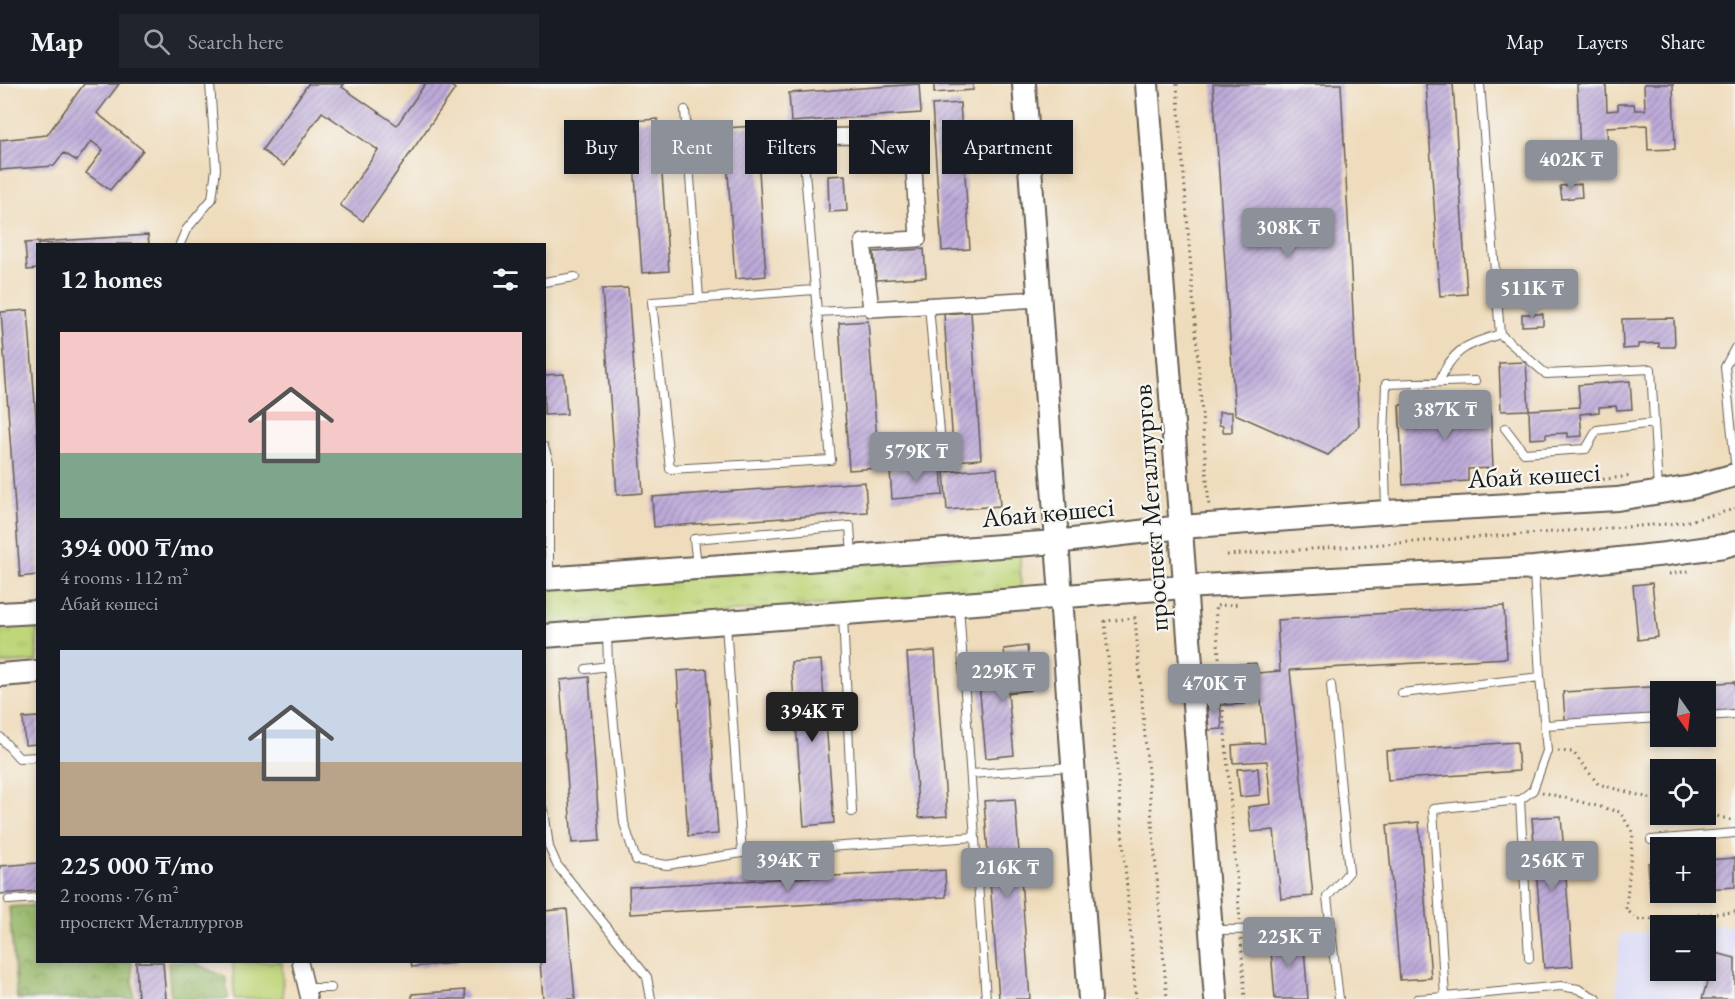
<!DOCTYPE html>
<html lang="en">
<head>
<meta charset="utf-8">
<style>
	body { margin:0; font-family:"EB Garamond",serif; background:#20242c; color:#f1f3f6; height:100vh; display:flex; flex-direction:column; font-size:22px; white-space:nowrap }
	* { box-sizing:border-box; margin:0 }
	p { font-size:20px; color:#9ea1a6 }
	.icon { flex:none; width:33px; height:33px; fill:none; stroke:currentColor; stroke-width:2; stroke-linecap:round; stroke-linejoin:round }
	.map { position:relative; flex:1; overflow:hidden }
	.panel { position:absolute; left:36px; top:159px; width:510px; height:720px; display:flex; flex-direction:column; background:#171b24; border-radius:0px; box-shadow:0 3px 9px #0003 }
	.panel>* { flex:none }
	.banner { position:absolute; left:564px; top:36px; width:570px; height:54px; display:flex; gap:12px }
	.needle { width:39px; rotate:166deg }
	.controls { position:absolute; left:1650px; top:597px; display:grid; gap:12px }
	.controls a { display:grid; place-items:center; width:66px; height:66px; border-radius:0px; background:#171b24; box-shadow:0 3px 9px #0003; font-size:30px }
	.price { position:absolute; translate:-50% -51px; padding:0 14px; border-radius:6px; background:#8c9099; color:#fff; font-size:20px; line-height:39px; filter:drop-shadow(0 2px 3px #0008) }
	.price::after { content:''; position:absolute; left:50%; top:36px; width:18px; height:14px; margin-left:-9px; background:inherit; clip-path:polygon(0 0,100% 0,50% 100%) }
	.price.current { background:#222; color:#fff }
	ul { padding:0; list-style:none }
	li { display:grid; align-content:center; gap:12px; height:318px; padding:0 24px }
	li span { display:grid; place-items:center; height:186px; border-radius:0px; color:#555 }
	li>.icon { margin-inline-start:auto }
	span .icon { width:108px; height:108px; fill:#fffc; stroke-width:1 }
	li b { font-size:26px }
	h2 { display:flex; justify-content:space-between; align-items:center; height:72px; padding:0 24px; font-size:26px }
	.pill { padding:0 21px; border-radius:0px; background:#171b24; box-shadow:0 3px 9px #0003; font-size:21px; line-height:54px }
	.pill.current { background:#8c9099; color:#fff }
	header { display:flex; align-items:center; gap:36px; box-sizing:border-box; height:84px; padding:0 30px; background:#171b24; border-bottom:2px solid #363941 }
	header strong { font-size:28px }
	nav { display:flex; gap:33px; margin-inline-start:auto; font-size:21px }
	.search { width:420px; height:54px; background:#20242c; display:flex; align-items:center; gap:15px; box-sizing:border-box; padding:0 21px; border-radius:0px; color:#9ea1a6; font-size:22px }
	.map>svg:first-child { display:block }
</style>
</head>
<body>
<header>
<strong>Map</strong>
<div class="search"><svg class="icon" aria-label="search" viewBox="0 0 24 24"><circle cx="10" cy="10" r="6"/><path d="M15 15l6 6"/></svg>Search here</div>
<nav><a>Map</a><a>Layers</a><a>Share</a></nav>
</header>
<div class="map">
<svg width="1735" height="915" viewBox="0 0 1735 915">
	<defs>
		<pattern id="grass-tufts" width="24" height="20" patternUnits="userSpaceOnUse" patternTransform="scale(1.5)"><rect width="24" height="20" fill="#c0d67a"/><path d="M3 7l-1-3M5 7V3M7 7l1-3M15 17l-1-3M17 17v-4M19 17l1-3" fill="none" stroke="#a4b769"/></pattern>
		<pattern id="forest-crowns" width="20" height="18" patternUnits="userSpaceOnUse" patternTransform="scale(1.5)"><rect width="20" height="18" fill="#98b76a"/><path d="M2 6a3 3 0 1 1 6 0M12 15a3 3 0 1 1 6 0" fill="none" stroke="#7b9456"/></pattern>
		<pattern id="building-hatch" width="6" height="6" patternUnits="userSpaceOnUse" patternTransform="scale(1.5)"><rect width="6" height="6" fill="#bdaad9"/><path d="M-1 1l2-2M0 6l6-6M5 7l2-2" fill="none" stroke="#998aaf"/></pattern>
	</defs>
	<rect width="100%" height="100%" fill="#f6f6f2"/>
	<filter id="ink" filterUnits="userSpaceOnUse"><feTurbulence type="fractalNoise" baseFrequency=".0167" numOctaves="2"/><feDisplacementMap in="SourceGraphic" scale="12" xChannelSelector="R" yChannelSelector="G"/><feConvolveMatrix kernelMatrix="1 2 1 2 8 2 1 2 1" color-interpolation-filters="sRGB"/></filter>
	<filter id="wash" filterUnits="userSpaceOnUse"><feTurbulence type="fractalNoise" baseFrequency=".008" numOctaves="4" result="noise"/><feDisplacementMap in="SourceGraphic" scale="24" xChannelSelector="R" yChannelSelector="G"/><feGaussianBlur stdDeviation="1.35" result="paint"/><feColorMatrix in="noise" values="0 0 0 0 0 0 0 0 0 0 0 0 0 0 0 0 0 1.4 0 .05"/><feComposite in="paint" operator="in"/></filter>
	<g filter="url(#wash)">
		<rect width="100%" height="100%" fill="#efdcbc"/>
		<path fill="#d8d7f8" d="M1735 841V915H1616L1620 850 1660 847V886H1706V843Z"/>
		<path fill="url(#grass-tufts)" stroke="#6e794b" stroke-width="1.5" d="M1020 469 1021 506 545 541V503Z
			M37 539V577L0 580V541Z"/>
		<path fill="url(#forest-crowns)" stroke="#5a6a43" stroke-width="1.5" d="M37 821 38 878H132L134 915H17L9 823Z
			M168 878H197V880L226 894 228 915H171Z"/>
		<path fill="#c0d67a" stroke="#6e794b" stroke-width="1.5" d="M233 878H282L283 915H234Z"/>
		<g id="blocks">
			<path fill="url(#building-hatch)" d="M84 0H119L97 29 143 66 110 106 86 89 103 66 91 57 77 77 64 69 54 82 0 86V56L47 51Z
				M308 0H344L342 3 397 41 425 0H448L455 5 363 137 340 121 378 66 322 28 284 82 262 66Z
				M919 0 921 29 791 38 789 9Z
				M934 0H973V6L934 9Z
				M1213 0H1341L1359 342 1328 371 1235 330Z
				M1426 0H1453L1467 210 1440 212Z
				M1577 0H1606L1607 27 1618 26V20H1634L1635 26H1645L1644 0H1673L1675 65 1648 66 1647 41 1607 43 1608 69 1580 71Z
				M960 19 970 165 942 167 932 21Z
				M658 35 669 187 642 189 631 37Z
				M756 42 766 192 735 195 725 44Z
				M845 91 847 127 829 128 828 92Z
				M1581 100 1582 113 1562 115 1560 102Z
				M148 151 149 160H38V185L27 186 25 159Z
				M924 165 926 193 876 196 874 168Z
				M628 204 643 409 617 411 602 205Z
				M28 226 38 360V491L20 493 1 228Z
				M971 228 981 375 954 377 944 230Z
				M1522 230H1543V241L1522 242Z
				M1674 234 1675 263H1659V259L1638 260V264L1623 265 1622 235Z
				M868 237 879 384 849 386 839 239Z
				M1526 278 1529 326 1501 327 1499 279Z
				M564 290 567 330 544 331V291Z
				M1630 297 1632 325 1617 326 1616 322 1599 323V328L1580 330 1582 352 1567 353V349L1546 350V354L1530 355 1529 326 1580 323 1578 301Z
				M1490 317 1493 384 1468 385V397L1403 401 1399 321Z
				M1219 328H1232V348H1223V342L1219 341Z
				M941 383 943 411 892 415 890 386Z
				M997 384 1000 422 947 426 944 388Z
				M865 398 867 428 654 443 652 413Z
				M1652 499 1658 553 1638 556 1633 501Z
				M1504 522 1507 574 1290 586 1313 812 1281 815 1274 746 1251 748 1248 723 1271 720 1267 677 1233 679 1232 661 1265 659 1261 616H1245V620L1225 621 1222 581 1256 579 1258 589 1280 587 1277 536Z
				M1027 562 1031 606 1008 609 1014 671 986 674 979 599 1007 596 1004 565Z
				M935 567 947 732 919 734 907 569Z
				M821 576 834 739 804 742 791 578Z
				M707 585 718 750 688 752 677 587Z
				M589 593 600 757 572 759 560 596Z
				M1735 598V626L1706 628V608H1660V630L1565 636 1563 608Z
				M1220 616 1222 645 1209 646 1207 617Z
				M38 633V660L25 661 23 634Z
				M1517 658 1519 687 1388 696 1386 667Z
				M1258 684 1260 711 1240 713 1237 685Z
				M1015 715 1030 915H999L984 717Z
				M1561 732 1573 882 1544 884 1532 734Z
				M1419 738 1431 894 1400 896 1387 741Z
				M1735 774V803L1706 805V776Z
				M1660 778V808H1650L1648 779Z
				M38 779V807L0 810V782Z
				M945 786 946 813 630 830 629 803Z
				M567 825 575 915H543L540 878H544V827Z
				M1303 851 1308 915H1275L1270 854Z
				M1716 869 1735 874V915H1702Z
				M136 878H163L166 915H138Z
				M411 878H456V879L412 883Z
				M465 906 466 915H412V910Z"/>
		</g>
	</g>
	<g filter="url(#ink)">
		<use href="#blocks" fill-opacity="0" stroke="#665f54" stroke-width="1.5"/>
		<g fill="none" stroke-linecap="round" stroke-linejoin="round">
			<g stroke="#665f54" stroke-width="10">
				<path id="lane" d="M1480 0 1500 250 1546 290 1651 285 1658 406
					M685 26 699 214
					M802 53 817 228
					M180 160 186 146 212 115 216 85 210 0
					M544 198 575 193
					M814 206 652 218 670 385 831 376 817 228 871 225
					M929 222 941 360
					M1735 264 1725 283 1735 378
					M1439 298C1453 264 1467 261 1500 250
					M1505 344 1524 369 1586 365 1597 346 1654 339
					M544 363 549 378V493
					M1386 426 1384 353 1386 300 1475 297
					M697 482 694 455 850 442 852 471
					M959 522 986 915
					M843 531 852 728
					M726 540 742 769
					M608 582 624 739 636 776 667 781 742 769 975 753
					M586 585 608 582 607 549
					M1331 601 1349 788 1327 813 1339 915
					M1402 609 1540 593
					M1706 632 1735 630
					M1545 641 1660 634
					M0 653 19 674 38 673
					M971 690 1071 683
					M1520 716 1533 706 1547 667 1540 593 1534 487
					M544 726 549 763 557 781 647 893 651 915
					M1651 756 1735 749
					M9 816 38 814
					M1213 846 1331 845
					M306 904H331
					M1445 913 1561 902 1578 905 1597 915
					M1417 915 1445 913 1433 725 1520 716 1529 874"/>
			</g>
			<g stroke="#665f54" stroke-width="18">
				<path id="street" d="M802 53 912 51 918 155 863 158 871 225 1040 215
					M300 878 309 915"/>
			</g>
			<g stroke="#665f54" stroke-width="26">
				<path id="secondary" d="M1024 0 1090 915
					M1147 0C1170 305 1195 610 1216 915
					M544 495 1056 458 1181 443 1386 428 1617 415 1692 403 1735 391
					M0 530 38 528
					M544 552 1184 503 1534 484 1666 470 1724 462 1735 459
					M0 591 38 588"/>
			</g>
			<path stroke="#665f54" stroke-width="3" stroke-dasharray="1.5 4.5" stroke-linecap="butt" d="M1177 0 1209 423
				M1597 396 1632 392
				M1227 471 1681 439 1735 425
				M1669 490 1689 487
				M1558 667 1573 668 1598 700 1660 717
				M1542 708 1620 728 1633 749 1626 825 1638 836 1735 828
				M1706 729 1735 737
				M1240 837 1215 522 1240 520
				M1241 855 1245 915
				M1136 915 1105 537 1135 534 1167 915"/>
			<use href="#lane" stroke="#fff" stroke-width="8"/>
			<use href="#street" stroke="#fff" stroke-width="15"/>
			<use href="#secondary" stroke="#fff" stroke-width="22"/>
		</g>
	</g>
	<g text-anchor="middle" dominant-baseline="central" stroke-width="4.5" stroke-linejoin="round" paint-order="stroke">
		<g font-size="27" fill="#1c1c1c" stroke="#f6f6f2">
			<text transform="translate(1534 391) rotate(-3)">Абай көшесі</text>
			<text transform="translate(1150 424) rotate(-94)">проспект Металлургов</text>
			<text transform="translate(1048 428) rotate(-5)">Абай көшесі</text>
		</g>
	</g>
</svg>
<div class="controls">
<a><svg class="needle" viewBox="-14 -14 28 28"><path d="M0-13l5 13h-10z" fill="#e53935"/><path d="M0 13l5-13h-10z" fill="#9ea1a6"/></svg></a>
<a><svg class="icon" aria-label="locate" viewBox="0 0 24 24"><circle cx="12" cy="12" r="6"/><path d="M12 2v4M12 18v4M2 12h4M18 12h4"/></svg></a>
<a>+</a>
<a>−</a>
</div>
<b class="price" style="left:1571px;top:107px">402K ₸</b>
<b class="price" style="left:1288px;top:175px">308K ₸</b>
<b class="price" style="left:1532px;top:236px">511K ₸</b>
<b class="price" style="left:1445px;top:357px">387K ₸</b>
<b class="price" style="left:916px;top:399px">579K ₸</b>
<b class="price" style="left:1003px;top:619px">229K ₸</b>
<b class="price" style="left:1214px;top:631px">470K ₸</b>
<b class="price current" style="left:812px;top:659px">394K ₸</b>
<b class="price" style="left:788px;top:808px">394K ₸</b>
<b class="price" style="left:1552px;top:808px">256K ₸</b>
<b class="price" style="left:1007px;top:815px">216K ₸</b>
<b class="price" style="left:1289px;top:884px">225K ₸</b>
<div class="banner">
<a class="pill">Buy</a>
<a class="pill current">Rent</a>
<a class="pill">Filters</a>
<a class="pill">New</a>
<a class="pill">Apartment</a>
</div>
<section class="panel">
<h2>12 homes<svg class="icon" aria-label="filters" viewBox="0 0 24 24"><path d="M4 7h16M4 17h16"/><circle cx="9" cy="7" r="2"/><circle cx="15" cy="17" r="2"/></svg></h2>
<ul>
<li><span style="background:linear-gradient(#f6c9c9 65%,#7fa58c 0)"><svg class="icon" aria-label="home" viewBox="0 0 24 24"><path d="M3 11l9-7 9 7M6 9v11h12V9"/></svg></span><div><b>394 000 ₸/mo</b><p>4 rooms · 112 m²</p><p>Абай көшесі</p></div></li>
<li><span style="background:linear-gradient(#c9d6e8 60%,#b9a48a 0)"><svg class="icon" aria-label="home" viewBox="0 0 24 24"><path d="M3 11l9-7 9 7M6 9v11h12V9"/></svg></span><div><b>225 000 ₸/mo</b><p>2 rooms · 76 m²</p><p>проспект Металлургов</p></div></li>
</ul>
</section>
</div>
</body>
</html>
